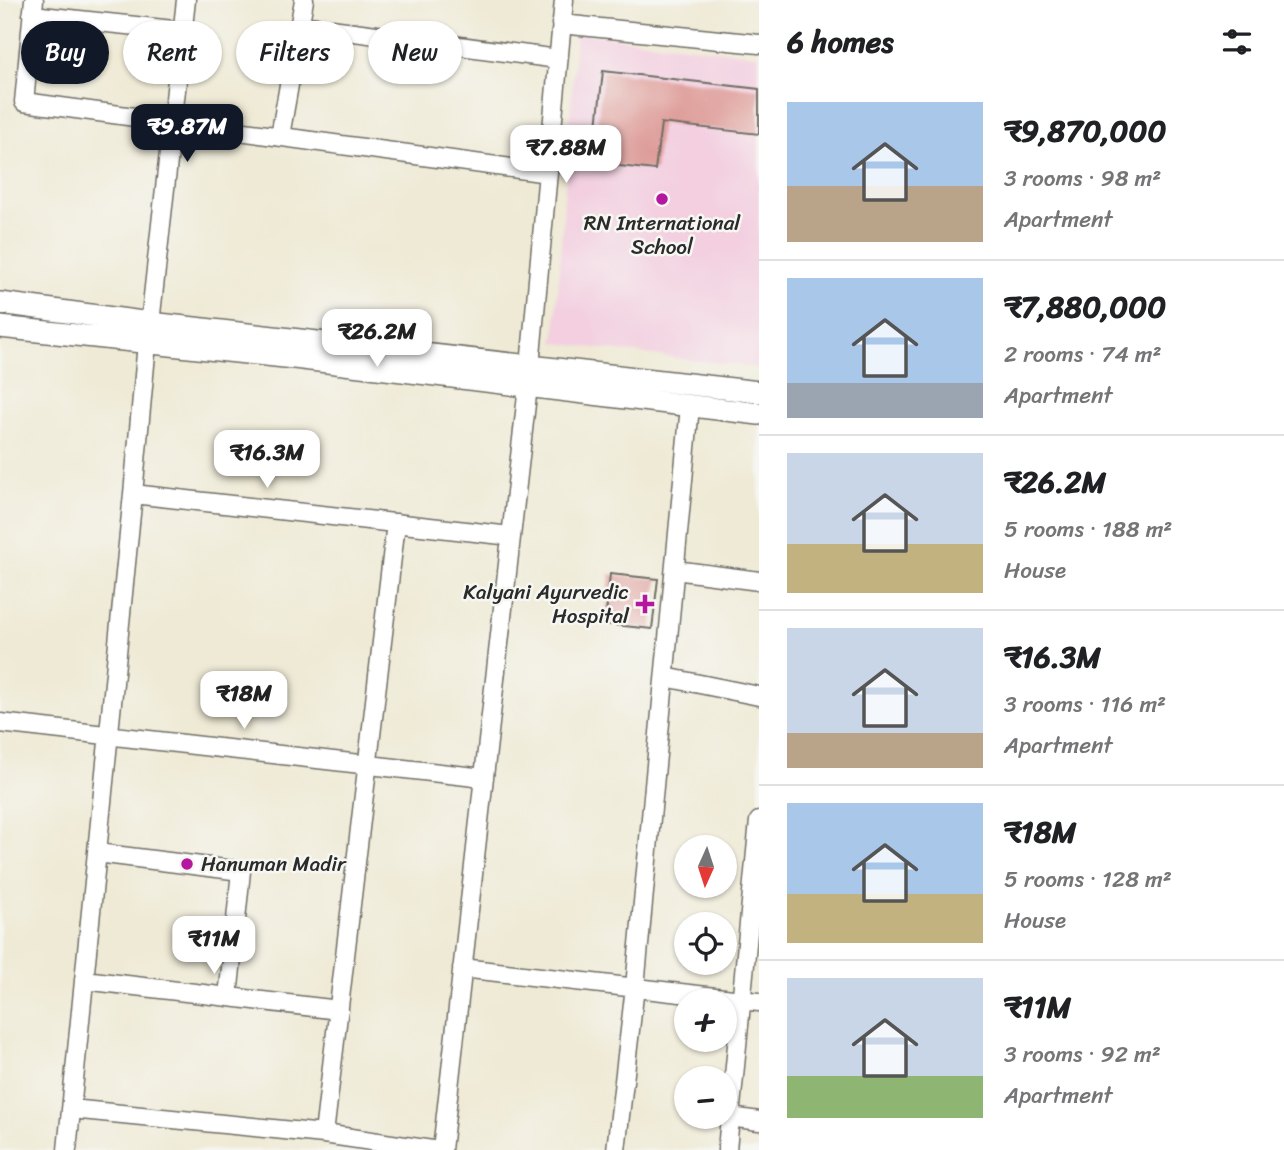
<!DOCTYPE html>
<html lang="en">
<head>
<meta charset="utf-8">
<style>
	body { margin:0; font-family:Sriracha,sans-serif; background:#f2f2f2; color:#202124; height:100vh; display:flex; flex-direction:column; font-size:26px; white-space:nowrap }
	* { box-sizing:border-box; margin:0 }
	p { font-size:23px; color:#757577 }
	.icon { flex:none; width:38px; height:38px; fill:none; stroke:currentColor; stroke-width:2; stroke-linecap:round; stroke-linejoin:round }
	.map { position:relative; flex:1; overflow:hidden }
	.details { display:flex; flex-direction:column; background:#fff; width:525px }
	.details>* { flex:none }
	.banner { position:absolute; left:21px; top:21px; width:632px; height:63px; display:flex; gap:14px }
	.needle { width:46px; rotate:183deg }
	.tools { position:absolute; left:674px; top:835px; display:grid; gap:14px }
	.tools a { display:grid; place-items:center; width:63px; height:63px; border-radius:50%; background:#fff; box-shadow:0 2px 5px #0004; font-size:35px }
	.price { position:absolute; translate:-50% -60px; padding:0 16px; border-radius:14px; background:#fff; color:#222; font-size:23px; line-height:46px; filter:drop-shadow(0 2px 4px #0008) }
	.price::after { content:''; position:absolute; left:50%; top:42px; width:21px; height:16px; margin-left:-10px; background:inherit; clip-path:polygon(0 0,100% 0,50% 100%) }
	.price.active { background:#111827; color:#fff }
	ul { padding:0; list-style:none }
	li { display:flex; align-items:center; gap:21px; height:175px; padding:0 28px }
	li+li { border-top:2px solid #e0e0e0 }
	li span { display:grid; place-items:center; flex:none; width:196px; height:140px; border-radius:0px; color:#555 }
	li>.icon { margin-inline-start:auto }
	span .icon { width:84px; height:84px; fill:#fffc; stroke-width:1 }
	li b { font-size:30px }
	h2 { display:flex; justify-content:space-between; align-items:center; height:84px; padding:0 28px; font-size:30px }
	.chip { padding:0 24px; border-radius:32px; background:#fff; box-shadow:0 2px 5px #0004; font-size:24px; line-height:63px }
	.chip.active { background:#111827; color:#fff }
	main { display:flex; flex:1; min-height:0 }
	.map>svg:first-child { display:block }
</style>
</head>
<body>
<main>
<div class="map">
<svg width="759" height="1150" viewBox="0 0 759 1150">
	<rect width="100%" height="100%" fill="#f6f6f2"/>
	<filter id="ink" filterUnits="userSpaceOnUse"><feTurbulence type="fractalNoise" baseFrequency=".0143" numOctaves="2"/><feDisplacementMap in="SourceGraphic" scale="14" xChannelSelector="R" yChannelSelector="G"/><feConvolveMatrix kernelMatrix="1 2 1 2 8 2 1 2 1" color-interpolation-filters="sRGB"/></filter>
	<filter id="wash" filterUnits="userSpaceOnUse"><feTurbulence type="fractalNoise" baseFrequency=".00686" numOctaves="4" result="noise"/><feDisplacementMap in="SourceGraphic" scale="28" xChannelSelector="R" yChannelSelector="G"/><feGaussianBlur stdDeviation="1.57" result="paint"/><feColorMatrix in="noise" values="0 0 0 0 0 0 0 0 0 0 0 0 0 0 0 0 0 1.4 0 .05"/><feComposite in="paint" operator="in"/></filter>
	<g filter="url(#wash)">
		<rect width="100%" height="100%" fill="#efead5"/>
		<path fill="#f3cfe0" d="M576 33 759 55V368L554 343Z"/>
		<g id="blocks">
			<path fill="#dd9894" d="M603 71 759 89V134L661 123 655 170 593 163Z
				M610 574 658 579 652 629 605 624Z"/>
		</g>
	</g>
	<g filter="url(#ink)">
		<use href="#blocks" fill-opacity="0" stroke="#706e66" stroke-width="2"/>
		<g fill="none" stroke-linecap="round" stroke-linejoin="round">
			<g stroke="#706e66" stroke-width="21">
				<path id="minor" d="M34 0 24 102 548 173
					M32 15 183 31
					M561 24 759 44
					M301 25 558 59
					M280 136 304 0
					M150 323 186 0
					M147 343 133 494 511 536
					M530 366 564 0
					M675 570 759 581
					M665 677 759 696
					M0 723 484 778
					M759 821 730 1117 759 1121
					M97 853 241 871 228 997
					M462 968 759 1002
					M84 980 339 1010
					M71 1109 324 1134 396 523
					M324 1134 432 1150
					M67 1150 133 494
					M442 1150 528 386
					M616 1150 635 987 690 406
					M727 1150 730 1117"/>
			</g>
			<g stroke="#706e66" stroke-width="24">
				<path id="tertiary" d="M0 303 150 323 759 392
					M0 327 294 358 759 414"/>
			</g>
			<use href="#minor" stroke="#fff" stroke-width="18"/>
			<use href="#tertiary" stroke="#fff" stroke-width="21"/>
		</g>
	</g>
	<g fill="#b5179e" stroke="#f6f6f2" stroke-width="2.5">
		<circle cx="662" cy="199" r="7"/>
		<path d="M641.5 593.5h7v7h7v7h-7v7h-7v-7h-7v-7h7z"/>
		<circle cx="187" cy="864" r="7"/>
	</g>
	<g text-anchor="middle" dominant-baseline="central" stroke-width="5" stroke-linejoin="round" paint-order="stroke">
		<g font-size="21" fill="#2b2b2b" stroke="#f6f6f2">
			<text x="662" y="223">RN International<tspan x="662" dy="24">School</tspan></text>
			<text x="629" y="592" text-anchor="end">Kalyani Ayurvedic<tspan x="629" dy="24">Hospital</tspan></text>
			<text x="201" y="864" text-anchor="start">Hanuman Madir</text>
		</g>
	</g>
</svg>
<div class="tools">
<a><svg class="needle" viewBox="-14 -14 28 28"><path d="M0-13l5 13h-10z" fill="#e53935"/><path d="M0 13l5-13h-10z" fill="#757577"/></svg></a>
<a><svg class="icon" aria-label="locate" viewBox="0 0 24 24"><circle cx="12" cy="12" r="6"/><path d="M12 2v4M12 18v4M2 12h4M18 12h4"/></svg></a>
<a>+</a>
<a>−</a>
</div>
<b class="price active" style="left:187px;top:164px">₹9.87M</b>
<b class="price" style="left:566px;top:185px">₹7.88M</b>
<b class="price" style="left:377px;top:369px">₹26.2M</b>
<b class="price" style="left:267px;top:490px">₹16.3M</b>
<b class="price" style="left:244px;top:731px">₹18M</b>
<b class="price" style="left:214px;top:976px">₹11M</b>
<div class="banner">
<a class="chip active">Buy</a>
<a class="chip">Rent</a>
<a class="chip">Filters</a>
<a class="chip">New</a>
</div>
</div>
<section class="details">
<h2>6 homes<svg class="icon" aria-label="filters" viewBox="0 0 24 24"><path d="M4 7h16M4 17h16"/><circle cx="9" cy="7" r="2"/><circle cx="15" cy="17" r="2"/></svg></h2>
<ul>
<li><span style="background:linear-gradient(#a9c7e8 60%,#b9a48a 0)"><svg class="icon" aria-label="home" viewBox="0 0 24 24"><path d="M3 11l9-7 9 7M6 9v11h12V9"/></svg></span><div><b>₹9,870,000</b><p>3 rooms · 98 m²</p><p>Apartment</p></div></li>
<li><span style="background:linear-gradient(#a9c7e8 75%,#9aa5b1 0)"><svg class="icon" aria-label="home" viewBox="0 0 24 24"><path d="M3 11l9-7 9 7M6 9v11h12V9"/></svg></span><div><b>₹7,880,000</b><p>2 rooms · 74 m²</p><p>Apartment</p></div></li>
<li><span style="background:linear-gradient(#c9d6e8 65%,#c2b280 0)"><svg class="icon" aria-label="home" viewBox="0 0 24 24"><path d="M3 11l9-7 9 7M6 9v11h12V9"/></svg></span><div><b>₹26.2M</b><p>5 rooms · 188 m²</p><p>House</p></div></li>
<li><span style="background:linear-gradient(#c9d6e8 75%,#b9a48a 0)"><svg class="icon" aria-label="home" viewBox="0 0 24 24"><path d="M3 11l9-7 9 7M6 9v11h12V9"/></svg></span><div><b>₹16.3M</b><p>3 rooms · 116 m²</p><p>Apartment</p></div></li>
<li><span style="background:linear-gradient(#a9c7e8 65%,#c2b280 0)"><svg class="icon" aria-label="home" viewBox="0 0 24 24"><path d="M3 11l9-7 9 7M6 9v11h12V9"/></svg></span><div><b>₹18M</b><p>5 rooms · 128 m²</p><p>House</p></div></li>
<li><span style="background:linear-gradient(#c9d6e8 70%,#8fb573 0)"><svg class="icon" aria-label="home" viewBox="0 0 24 24"><path d="M3 11l9-7 9 7M6 9v11h12V9"/></svg></span><div><b>₹11M</b><p>3 rooms · 92 m²</p><p>Apartment</p></div></li>
</ul>
</section>
</main>
</body>
</html>
